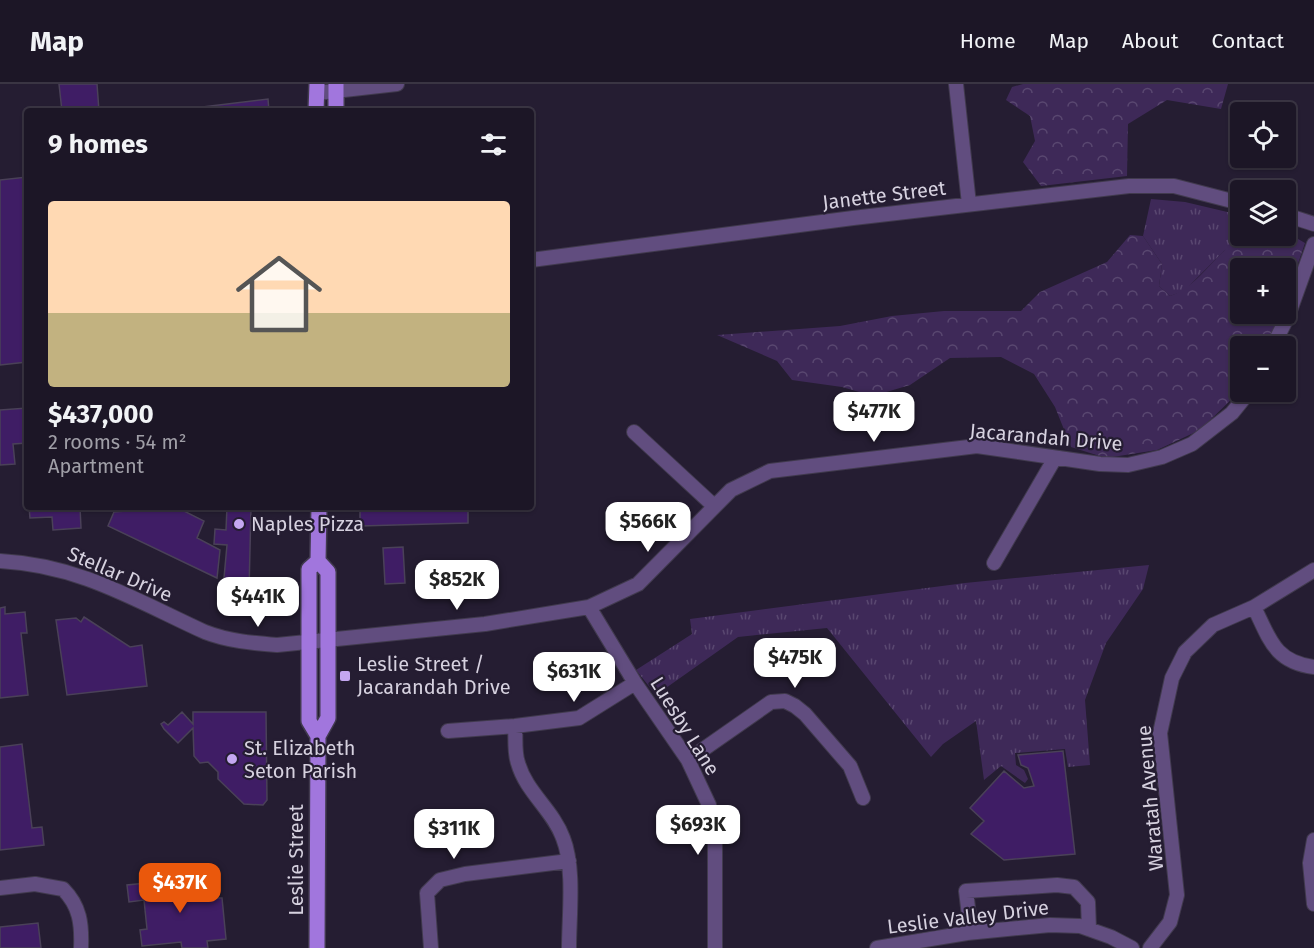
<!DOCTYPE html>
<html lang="en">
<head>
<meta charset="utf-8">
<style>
	body { margin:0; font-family:"Fira Sans",sans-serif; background:#251f2e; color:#f1f3f6; height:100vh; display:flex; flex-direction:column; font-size:22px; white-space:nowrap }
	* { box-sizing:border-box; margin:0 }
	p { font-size:20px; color:#a09fa7 }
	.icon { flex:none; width:33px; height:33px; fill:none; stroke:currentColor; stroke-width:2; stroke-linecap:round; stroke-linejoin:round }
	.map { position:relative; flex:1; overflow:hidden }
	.side { position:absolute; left:24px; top:24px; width:510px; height:402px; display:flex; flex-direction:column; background:#1c1626; border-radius:6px; box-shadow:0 2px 4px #0004,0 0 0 2px #3a3543 }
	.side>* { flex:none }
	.controls { position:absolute; left:1230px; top:18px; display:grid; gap:12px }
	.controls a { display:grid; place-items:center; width:66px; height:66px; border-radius:6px; background:#1c1626; box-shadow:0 2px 4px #0004,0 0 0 2px #3a3543; font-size:30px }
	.price { position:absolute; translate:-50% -51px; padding:0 14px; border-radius:12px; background:#fff; color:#222; font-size:20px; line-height:39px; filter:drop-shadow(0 2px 3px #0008) }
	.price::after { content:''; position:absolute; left:50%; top:36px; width:18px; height:14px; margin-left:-9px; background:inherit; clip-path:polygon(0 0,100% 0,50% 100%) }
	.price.active { background:#ea580c; color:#fff }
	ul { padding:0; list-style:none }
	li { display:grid; align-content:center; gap:12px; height:318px; padding:0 24px }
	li+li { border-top:2px solid #3a3543 }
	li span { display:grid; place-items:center; height:186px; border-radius:6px; color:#555 }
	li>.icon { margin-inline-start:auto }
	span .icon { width:108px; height:108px; fill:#fffc; stroke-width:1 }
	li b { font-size:26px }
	h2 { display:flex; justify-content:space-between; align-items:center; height:72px; padding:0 24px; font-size:26px }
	header { display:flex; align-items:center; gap:36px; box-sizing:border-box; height:84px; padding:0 30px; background:#1c1626; border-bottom:2px solid #3a3543 }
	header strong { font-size:28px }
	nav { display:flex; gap:33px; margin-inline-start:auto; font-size:21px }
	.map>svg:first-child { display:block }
</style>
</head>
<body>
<header>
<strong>Map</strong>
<nav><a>Home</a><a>Map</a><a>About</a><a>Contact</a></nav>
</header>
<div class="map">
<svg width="1314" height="864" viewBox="0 0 1314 864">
	<defs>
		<pattern id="grass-tufts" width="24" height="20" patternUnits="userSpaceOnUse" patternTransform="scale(1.5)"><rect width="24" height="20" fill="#3e2958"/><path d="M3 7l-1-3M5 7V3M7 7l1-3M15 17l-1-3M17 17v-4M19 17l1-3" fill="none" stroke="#594770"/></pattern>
		<pattern id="forest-crowns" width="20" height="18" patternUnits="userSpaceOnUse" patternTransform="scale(1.5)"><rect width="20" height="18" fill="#3e2958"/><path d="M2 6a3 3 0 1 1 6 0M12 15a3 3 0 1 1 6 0" fill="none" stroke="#594770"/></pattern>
	</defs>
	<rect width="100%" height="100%" fill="#251d32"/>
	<path fill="url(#grass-tufts)" d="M1151 115 1185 118 1240 131V152H1248L1224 167 1184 207 1170 212 1159 202 1162 180 1143 152Z
		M1149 481 1143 505 1106 559 1085 616 1090 681 1068 683 1065 665 1015 669 1016 681 1024 686 1028 695 1025 699 1001 682 984 696 976 637 943 660 931 673 827 544 738 553 656 611 636 586 692 550 690 535 965 499Z"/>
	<path fill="url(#forest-crowns)" d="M1023 0H1228L1221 25 1167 16 1128 40 1127 92 1041 102 1023 78 1035 57 1030 32 1006 16 1012 3Z
		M1286 148 1305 159 1286 215V184H1240V230H1281L1265 262H1240V307L1200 346 1157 366 1106 374 1071 363 1055 323 1034 290 1001 273 950 274 910 301 873 312 842 303 792 296 777 277 717 251 840 242 892 232 944 227H1021L1040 208 1107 178 1130 151 1143 152 1162 180 1159 202 1170 212C1203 201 1217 162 1248 152 1258 148 1275 152 1286 152Z"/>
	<path fill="#3f1d65" stroke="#4a4158" stroke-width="1.5" d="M59 0H97L99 27H62Z
		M268 15 269 27H169Z
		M27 93V278L0 281V96Z
		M27 324V359L13 360 15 380 0 381V326Z
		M29 423H80L81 444 53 446 52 433 30 434Z
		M176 423 204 437 197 454 220 466 217 494 108 442 114 428Z
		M227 423H251L249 507 223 505 227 461 214 460 215 445 226 446Z
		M360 423H468V439L360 442Z
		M403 463 405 499 385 500 383 464Z
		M5 523V530L25 528 27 549H21L28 611 0 614V524Z
		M84 533 130 563 142 561 147 602 67 611 56 536 76 534 81 538Z
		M182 628 193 640V628H266L267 716 263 721 244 720 218 695V688L208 678 200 679 194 672 193 644 178 659 164 645 161 640 164 638 168 641Z
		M22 660 32 744 42 743 44 761 0 766V663Z
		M1063 667 1075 770 1004 776 971 750 984 737 970 724 1004 687 1024 704 1034 702 1028 684 1021 681 1018 671Z
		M177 796V801L193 799V803L215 801 216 814H222L226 855 207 857 208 864H182L181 858 142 862 140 846 147 845 144 816 129 818 127 801Z
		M38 839 41 864H0V843Z"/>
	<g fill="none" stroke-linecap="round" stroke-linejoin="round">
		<g stroke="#413a4e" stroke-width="16">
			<path id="minor" d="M956 0 969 120
				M317 9 397 0
				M1286 131 1314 140
				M531 176 853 134 1129 102H1174L1240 119
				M1273 262 1288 232 1314 160
				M634 348 714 422
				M0 477C79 481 135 516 205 548 228 557 252 559 277 561L485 540 589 523 638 500 731 406 770 387 977 362 1100 380 1128 381 1162 373 1192 360 1232 329 1249 308
				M994 479 1055 374
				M589 523 635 599 688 676 709 721 715 754V864
				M1254 523C1270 556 1275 578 1314 583
				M515 642C516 654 514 668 518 679 526 708 553 726 563 754 575 784 569 832 569 864
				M448 647 515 642 579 634 635 599
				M688 676 771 618 785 617 795 622 805 630 850 682 863 714
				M1314 756 1310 779 1314 820
				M0 804 35 800 63 805C80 822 82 840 81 864
				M971 848 966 807 1057 801 1074 803 1088 818 1089 845
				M431 864 427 809 440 796 465 790 569 777
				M877 864 967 849 1050 841 1080 842 1111 853 1132 864
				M1150 864 1170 838 1177 811 1160 649 1172 594 1185 568 1213 541 1254 523 1314 486"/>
		</g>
		<g stroke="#413a4e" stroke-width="18">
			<path id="major" d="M316 27 317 0
				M336 27V0
				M318 652 328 634V488L318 477 319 423
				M317 864 318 652 309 637V485L318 477"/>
		</g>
		<use href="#minor" stroke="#614d7f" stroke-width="14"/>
		<use href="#major" stroke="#a176dd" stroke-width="15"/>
	</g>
	<g fill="#c4a7f1" stroke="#251d32" stroke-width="2">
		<circle cx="239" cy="440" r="6"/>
		<rect x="339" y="586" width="12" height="12" rx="3"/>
		<circle cx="232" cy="675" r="6"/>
	</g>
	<g text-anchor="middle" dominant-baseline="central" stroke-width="4.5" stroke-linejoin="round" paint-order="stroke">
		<g font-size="20" fill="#d6d1df" stroke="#251d32">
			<text transform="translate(884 111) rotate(-7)">Janette Street</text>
			<text transform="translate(1046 353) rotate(5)">Jacarandah Drive</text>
			<text transform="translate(120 490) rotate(23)">Stellar Drive</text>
			<text transform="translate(685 642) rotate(58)">Luesby Lane</text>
			<text transform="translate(1150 714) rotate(-95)">Waratah Avenue</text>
			<text transform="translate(296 776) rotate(-90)">Leslie Street</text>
			<text transform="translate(968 833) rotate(-7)">Leslie Valley Drive</text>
		</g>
		<g font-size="20" fill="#d6d1df" stroke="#251d32" text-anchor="start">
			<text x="251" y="440">Naples Pizza</text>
			<text x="357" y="580">Leslie Street /<tspan x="357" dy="23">Jacarandah Drive</tspan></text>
			<text x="244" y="664">St. Elizabeth<tspan x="244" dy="23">Seton Parish</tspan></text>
		</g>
	</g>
</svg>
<div class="controls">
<a><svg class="icon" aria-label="locate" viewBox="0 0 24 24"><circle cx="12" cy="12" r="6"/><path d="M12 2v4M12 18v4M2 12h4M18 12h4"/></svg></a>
<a><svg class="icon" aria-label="layers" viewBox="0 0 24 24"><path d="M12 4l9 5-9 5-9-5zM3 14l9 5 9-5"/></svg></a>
<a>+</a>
<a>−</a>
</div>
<b class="price" style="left:874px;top:359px">$477K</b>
<b class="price" style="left:648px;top:469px">$566K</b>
<b class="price" style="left:457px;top:527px">$852K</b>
<b class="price" style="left:258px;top:544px">$441K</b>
<b class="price" style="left:795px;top:605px">$475K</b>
<b class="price" style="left:574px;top:619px">$631K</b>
<b class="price" style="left:698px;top:772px">$693K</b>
<b class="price" style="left:454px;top:776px">$311K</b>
<b class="price active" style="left:180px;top:830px">$437K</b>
<section class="side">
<h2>9 homes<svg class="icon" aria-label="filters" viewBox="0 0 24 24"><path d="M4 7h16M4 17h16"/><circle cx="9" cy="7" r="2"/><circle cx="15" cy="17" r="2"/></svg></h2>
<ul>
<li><span style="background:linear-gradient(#ffd9b3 60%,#c2b280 0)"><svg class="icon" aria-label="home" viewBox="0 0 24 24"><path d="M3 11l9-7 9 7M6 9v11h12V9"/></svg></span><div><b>$437,000</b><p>2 rooms · 54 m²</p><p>Apartment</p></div></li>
</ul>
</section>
</div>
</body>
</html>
